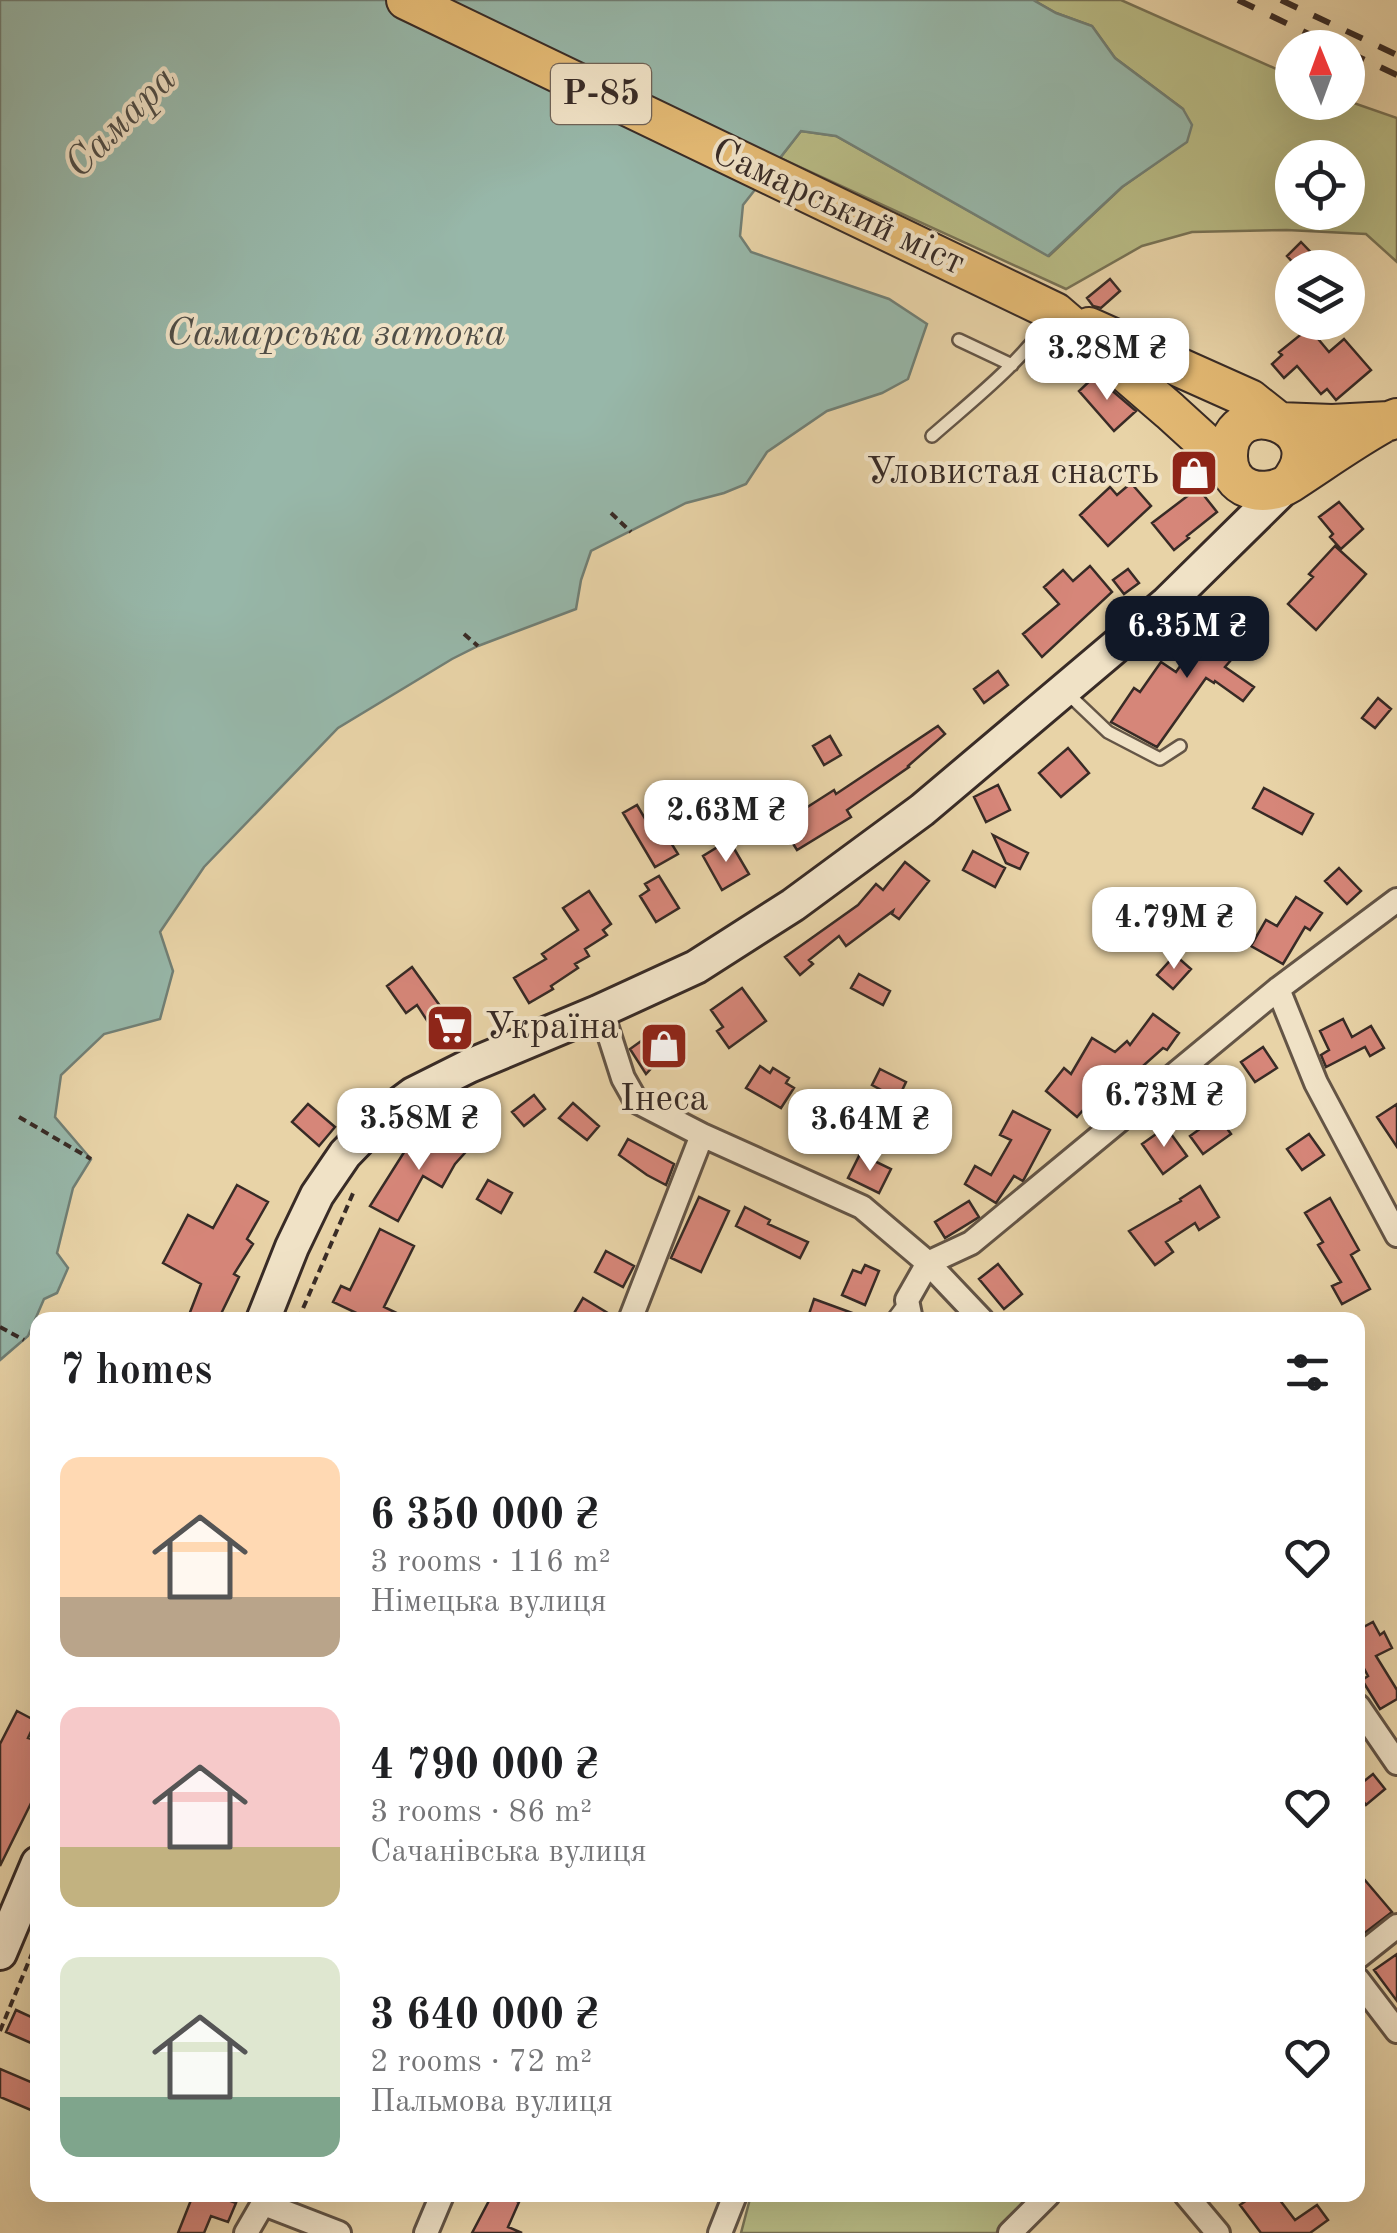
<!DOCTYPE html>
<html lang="en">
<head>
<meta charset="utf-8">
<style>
	body { margin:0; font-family:"Old Standard TT",serif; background:#f6f6f6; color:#202124; height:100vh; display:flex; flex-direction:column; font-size:38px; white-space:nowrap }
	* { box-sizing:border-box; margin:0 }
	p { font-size:32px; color:#757577 }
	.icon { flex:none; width:55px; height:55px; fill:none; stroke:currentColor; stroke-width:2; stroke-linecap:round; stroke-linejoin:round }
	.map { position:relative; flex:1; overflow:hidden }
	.details { position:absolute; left:30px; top:1312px; width:1335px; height:890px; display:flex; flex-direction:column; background:#fff; border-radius:20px; box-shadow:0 10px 40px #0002 }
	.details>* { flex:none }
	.needle { width:65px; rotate:359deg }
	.buttons { position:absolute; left:1275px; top:30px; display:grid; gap:20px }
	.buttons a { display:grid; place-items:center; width:90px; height:90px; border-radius:50%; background:#fff; box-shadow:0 10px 40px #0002; font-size:50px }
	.price { position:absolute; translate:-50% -85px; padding:0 22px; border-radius:20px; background:#fff; color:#222; font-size:32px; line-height:65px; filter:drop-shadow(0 2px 5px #0008) }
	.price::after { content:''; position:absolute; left:50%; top:60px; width:30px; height:22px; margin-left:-15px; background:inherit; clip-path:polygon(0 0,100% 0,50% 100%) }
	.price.on { background:#111827; color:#fff }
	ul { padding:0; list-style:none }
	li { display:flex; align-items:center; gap:30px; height:250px; padding:0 30px }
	li span { display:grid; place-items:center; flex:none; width:280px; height:200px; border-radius:20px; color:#555 }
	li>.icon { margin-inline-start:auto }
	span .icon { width:120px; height:120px; fill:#fffc; stroke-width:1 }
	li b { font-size:42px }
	h2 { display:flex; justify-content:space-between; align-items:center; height:120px; padding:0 30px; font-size:42px }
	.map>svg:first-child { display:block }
</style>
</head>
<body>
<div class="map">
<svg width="1397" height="2233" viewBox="0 0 1397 2233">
	<rect width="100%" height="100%" fill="#e8d3a7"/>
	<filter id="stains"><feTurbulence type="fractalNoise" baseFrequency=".002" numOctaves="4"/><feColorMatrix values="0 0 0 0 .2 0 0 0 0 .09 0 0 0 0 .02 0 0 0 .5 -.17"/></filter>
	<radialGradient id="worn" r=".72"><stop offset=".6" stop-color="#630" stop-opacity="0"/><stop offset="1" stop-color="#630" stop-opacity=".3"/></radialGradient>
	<path fill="#b8bb85" stroke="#787356" stroke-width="2.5" fill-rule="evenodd" d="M1033 0H1121L1292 76V102H1348V101L1397 118V262L1366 234 1287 230 1192 232 1142 246 1066 289 780 158 801 131 836 136 1049 256 1122 187 1186 142 1183 109 1115 58 1092 26 1056 13ZM1292 158H1348V212H1292Z
		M751 2195H1036L996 2233H741Z"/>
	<path fill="#97b7a9" stroke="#717f75" stroke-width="2.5" d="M0 0H1033L1056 13 1092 26 1115 58 1183 109 1192 125 1187 142 1122 187 1048 256 836 136 801 131 743 205 740 236 751 252 889 299 927 324 908 379 882 393 827 411 767 452 746 484 724 493 686 503 591 551 581 580 576 609 478 646 452 659 338 728 204 867 160 932 173 971 160 1019 104 1034 61 1075 55 1117 91 1159 73 1188 57 1253 68 1268 57 1293 44 1299 28 1336 0 1360Z"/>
	<path fill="#d68679" stroke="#382b26" stroke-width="2.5" d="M1301 242 1326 268H1298L1287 256Z
		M1110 279 1120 291 1101 308 1093 306 1087 298Z
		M1309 328 1329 352 1344 339 1371 370 1336 400 1327 389 1321 394 1297 366 1284 378 1272 364 1282 355 1279 352Z
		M1095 376 1136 411 1114 431 1079 391Z
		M1131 483 1151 506 1108 546 1080 515 1110 487 1117 495Z
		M1198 488 1217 512 1187 536 1189 538 1174 550 1152 523Z
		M1339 502 1363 529 1341 549 1330 537 1333 534 1319 517Z
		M1335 546 1366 574 1316 630 1288 604 1313 577 1309 574Z
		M1090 566 1112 592 1042 657 1023 634 1059 604 1044 587 1063 570 1073 581Z
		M1128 569 1139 583 1124 594 1113 580Z
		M1232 608 1257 630 1225 667 1254 687 1243 701 1215 681 1214 683 1206 678 1157 747 1111 722 1134 688 1140 692 1161 662 1176 672 1206 629 1211 632Z
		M998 671 1008 685 984 703 974 689Z
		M1378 698 1391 709 1375 728 1362 718Z
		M938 726 945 734 908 766 909 767 847 810 851 817 797 850 775 815 793 804 798 813 834 790 836 794Z
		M830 736 841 755 824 765 813 746Z
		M1068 748 1089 773 1061 797 1039 773Z
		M998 785 1010 810 986 822 974 797Z
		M1264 788 1313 814 1302 834 1253 808Z
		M637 805 647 822 655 817 678 854 655 867 623 813Z
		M993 835 1028 853 1020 869 1006 863Z
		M729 840 749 874 722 890 703 856Z
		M973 851 1005 868 995 887 963 870Z
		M905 862 929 881 899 919 892 914 893 911 846 946 839 936 809 960 813 964 800 975 785 957 858 905 876 884 883 890Z
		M1339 868 1361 891 1347 904 1325 881Z
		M659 876 679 908 656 922 640 896 649 890 645 884Z
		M589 891 611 924 603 930 607 935 585 949 589 956 575 964 578 968 551 986 553 989 529 1003 514 978 546 959 542 954 578 930 563 908Z
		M1296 897 1322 913 1310 930 1305 927 1283 964 1251 946 1266 920 1277 926Z
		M1175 955 1191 969 1173 989 1157 975Z
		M412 967 448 1017 457 1011 469 1029 443 1045 417 1005 406 1013 387 986Z
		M859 974 890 991 883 1005 851 988Z
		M742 988 766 1021 729 1048 717 1031 723 1027 711 1010Z
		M1153 1014 1179 1033 1167 1050 1163 1048 1104 1101 1098 1093 1077 1117 1046 1091 1064 1068 1071 1074 1092 1038 1115 1052 1127 1041 1130 1045Z
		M1343 1019 1352 1037 1371 1026 1384 1048 1370 1056 1365 1047 1326 1067 1321 1055 1329 1050 1320 1031Z
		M644 1039 659 1060 646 1074 630 1049Z
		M1263 1047 1277 1068 1255 1082 1241 1062Z
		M760 1066 770 1073 773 1068 789 1078 786 1083 794 1088 781 1108 746 1088Z
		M880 1069 906 1082 898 1099 872 1085Z
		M534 1095 545 1109 524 1126 512 1112Z
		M573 1103 599 1126 587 1140 559 1118Z
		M308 1104 335 1127 319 1146 292 1122Z
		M1397 1104V1147L1377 1117Z
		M1013 1111 1050 1130 1023 1181 1014 1176 996 1203 965 1184 975 1166 991 1175 1011 1140 1000 1135Z
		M1218 1116 1231 1134 1203 1154 1190 1136Z
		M449 1127 471 1146 455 1164 442 1187 423 1176 398 1221 370 1206 408 1146 424 1155Z
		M1166 1127 1187 1156 1163 1174 1142 1144Z
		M1309 1134 1324 1155 1302 1170 1287 1149Z
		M628 1139 674 1164 666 1185 647 1175 619 1155Z
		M860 1154 891 1169 879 1193 848 1178Z
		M488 1180 512 1193 501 1213 477 1199Z
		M237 1185 268 1202 247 1239 253 1244 234 1274 239 1277 218 1320H187L201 1284 163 1263 188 1215 213 1228Z
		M1200 1186 1219 1217 1199 1230 1195 1223 1166 1242 1173 1252 1155 1265 1129 1231 1181 1201 1180 1199Z
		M699 1197 729 1211 701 1272 671 1258Z
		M1330 1198 1359 1250 1351 1255 1370 1289 1342 1304 1332 1286 1341 1282 1318 1245 1323 1242 1305 1213Z
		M969 1201 979 1217 945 1238 935 1222Z
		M745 1207 770 1220 768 1224 808 1242 800 1258 736 1226Z
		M380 1229 414 1246 384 1307 411 1320H371L333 1302 341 1286 350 1290Z
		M606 1251 634 1266 623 1287 595 1272Z
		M998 1264 1022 1294 1004 1309 979 1279Z
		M865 1265 879 1271 865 1305 842 1295 853 1270 861 1273Z
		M583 1298 616 1318 615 1320H570Z
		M814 1299 866 1318 865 1320H807Z
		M1373 1622 1380 1635 1384 1632 1392 1648 1376 1656 1397 1690V1699L1380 1709 1362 1680 1368 1676 1358 1657V1630Z
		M17 1711 36 1721 28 1738 38 1741V1789L0 1866V1744Z
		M1373 1774 1385 1789 1366 1805 1358 1794V1786Z
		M1358 1872 1392 1912 1358 1938Z
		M1397 1954V2001L1374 1970Z
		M16 2010 38 2020V2046L6 2032Z
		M0 2069 38 2085V2113L0 2097Z
		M193 2195H214L236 2203 228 2222 211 2216 204 2233H178Z
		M492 2195H504L519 2202 508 2227 522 2233H472Z
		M1254 2195H1276L1295 2220 1317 2205 1328 2220 1310 2233H1261L1240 2205Z"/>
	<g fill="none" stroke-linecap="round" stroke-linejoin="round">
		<g stroke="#645546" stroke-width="16">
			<path id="lane" d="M959 340 1012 365
				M932 436C974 399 1021 363 1052 316
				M1067 693 1108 732 1160 759 1180 746
				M892 1320 907 1300"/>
		</g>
		<g stroke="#645546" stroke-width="28">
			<path id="street" d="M1278 989 1316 1083 1397 1235
				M598 1012 607 1028 623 1078 636 1101 702 1135 862 1207 928 1263 982 1320
				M630 1320 702 1135
				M911 1320 907 1300 928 1263 971 1243 1278 989 1397 900
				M1358 1706 1397 1763
				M1358 1957 1397 1926
				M1358 1980 1397 2031
				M1186 2195 1218 2233
				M264 2204 339 2233
				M246 2233 268 2195
				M426 2233 442 2195
				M720 2233 735 2195
				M1010 2233 1048 2195"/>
		</g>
		<g stroke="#382b26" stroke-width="38">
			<path id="secondary" d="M263 1320 292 1247 317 1195 345 1154 378 1120 413 1094 469 1066 598 1012 696 967 793 905 922 810 1064 690 1167 603 1288 484
				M0 1953 38 1863"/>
		</g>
		<g stroke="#382b26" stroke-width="42">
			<path id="primary" d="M406 0 1055 312 1170 411 1204 442 1232 474
				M1089 327 1250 399 1279 422 1332 424 1389 421 1397 418
				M1288 484C1339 425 1229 389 1228 455 1227 491 1264 499 1290 483 1321 463 1350 442 1382 424"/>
		</g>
		<path stroke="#382b26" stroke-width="4" stroke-dasharray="8 5" stroke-linecap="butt" d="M611 513 631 532
			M464 634 478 646
			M19 1117 91 1159
			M298 1320 354 1191
			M0 1327 24 1340
			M0 2031 38 1939"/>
		<use href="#lane" stroke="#f0e2c6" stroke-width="11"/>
		<use href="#street" stroke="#f0e2c6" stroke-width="22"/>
		<use href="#secondary" stroke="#f0e2c6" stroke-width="32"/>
		<use href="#primary" stroke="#e4ba74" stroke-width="38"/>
		<path stroke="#382b26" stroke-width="6" stroke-dasharray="18 18" stroke-linecap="butt" d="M1238 0 1338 48
			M1281 0 1397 55
			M1348 52 1397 75"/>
	</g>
	<defs>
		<g id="shop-square" transform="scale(2.5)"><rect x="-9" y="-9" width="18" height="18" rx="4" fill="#8f2418" stroke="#f0e2c6"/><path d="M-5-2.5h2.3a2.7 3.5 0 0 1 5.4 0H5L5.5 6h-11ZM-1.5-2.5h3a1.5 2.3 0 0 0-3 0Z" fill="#fff"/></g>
		<g id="supermarket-square" transform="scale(2.5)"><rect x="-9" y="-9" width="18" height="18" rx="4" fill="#8f2418" stroke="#f0e2c6"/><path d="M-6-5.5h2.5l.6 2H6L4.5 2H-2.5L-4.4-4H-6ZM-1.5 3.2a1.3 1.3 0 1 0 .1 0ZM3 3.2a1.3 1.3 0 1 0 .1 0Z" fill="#fff"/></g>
	</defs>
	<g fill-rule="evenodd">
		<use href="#shop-square" x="1194" y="473"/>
		<use href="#supermarket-square" x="450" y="1028"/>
		<use href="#shop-square" x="664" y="1046"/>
	</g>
	<g text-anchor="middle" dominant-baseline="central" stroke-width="8" stroke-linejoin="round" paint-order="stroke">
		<rect fill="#f0e2c6" stroke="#6f6256" stroke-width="2.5" x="551" y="64" width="100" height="60" rx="8"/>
		<g font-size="35" font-weight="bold" fill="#382b26">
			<text x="601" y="94">Р-85</text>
		</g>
		<g font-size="38" fill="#382b26" stroke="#f0e2c6">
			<text transform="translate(838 208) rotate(25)">Самарський міст</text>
		</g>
		<g font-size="38" fill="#382b26" stroke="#f0e2c6" text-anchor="end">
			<text x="1159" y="473">Уловистая снасть</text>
			<text x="485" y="1028" text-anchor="start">Україна</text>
			<text x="664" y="1100" text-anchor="middle">Інеса</text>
		</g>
		<g font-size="40" font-style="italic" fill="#504e47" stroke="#f0e2c6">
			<text transform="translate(122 123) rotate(-45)">Самара</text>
			<text x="336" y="335">Самарська затока</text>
		</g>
	</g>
	<rect width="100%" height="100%" filter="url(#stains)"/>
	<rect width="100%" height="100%" fill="url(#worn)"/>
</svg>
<div class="buttons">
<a><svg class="needle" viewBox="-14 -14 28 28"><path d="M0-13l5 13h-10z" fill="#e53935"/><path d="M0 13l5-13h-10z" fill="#757577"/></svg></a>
<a><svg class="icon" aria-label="locate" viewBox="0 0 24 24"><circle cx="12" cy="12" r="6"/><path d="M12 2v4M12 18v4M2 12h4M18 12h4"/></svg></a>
<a><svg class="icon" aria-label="layers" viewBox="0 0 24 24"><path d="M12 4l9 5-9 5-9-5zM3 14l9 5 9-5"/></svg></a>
</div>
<b class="price" style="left:1107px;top:403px">3.28M ₴</b>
<b class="price on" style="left:1187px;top:681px">6.35M ₴</b>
<b class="price" style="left:726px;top:865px">2.63M ₴</b>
<b class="price" style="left:1174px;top:972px">4.79M ₴</b>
<b class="price" style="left:1164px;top:1150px">6.73M ₴</b>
<b class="price" style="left:419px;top:1173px">3.58M ₴</b>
<b class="price" style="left:870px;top:1174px">3.64M ₴</b>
<section class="details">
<h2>7 homes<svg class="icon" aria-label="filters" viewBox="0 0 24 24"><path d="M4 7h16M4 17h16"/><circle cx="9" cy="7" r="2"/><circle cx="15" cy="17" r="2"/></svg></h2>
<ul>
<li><span style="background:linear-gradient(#ffd9b3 70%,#b9a48a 0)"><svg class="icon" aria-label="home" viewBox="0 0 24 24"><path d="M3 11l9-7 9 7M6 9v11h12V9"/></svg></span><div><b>6 350 000 ₴</b><p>3 rooms · 116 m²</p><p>Німецька вулиця</p></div><svg class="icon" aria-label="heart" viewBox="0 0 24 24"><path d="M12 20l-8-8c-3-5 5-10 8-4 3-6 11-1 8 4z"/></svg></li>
<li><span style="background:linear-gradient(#f6c9c9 70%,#c2b280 0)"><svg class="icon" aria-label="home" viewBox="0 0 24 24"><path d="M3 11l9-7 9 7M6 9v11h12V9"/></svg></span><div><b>4 790 000 ₴</b><p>3 rooms · 86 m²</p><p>Сачанівська вулиця</p></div><svg class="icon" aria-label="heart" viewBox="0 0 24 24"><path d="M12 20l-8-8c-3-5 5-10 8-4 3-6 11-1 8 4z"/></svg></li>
<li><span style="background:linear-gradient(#dfe7d0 70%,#7fa58c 0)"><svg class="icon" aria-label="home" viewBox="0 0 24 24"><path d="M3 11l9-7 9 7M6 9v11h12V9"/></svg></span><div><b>3 640 000 ₴</b><p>2 rooms · 72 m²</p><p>Пальмова вулиця</p></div><svg class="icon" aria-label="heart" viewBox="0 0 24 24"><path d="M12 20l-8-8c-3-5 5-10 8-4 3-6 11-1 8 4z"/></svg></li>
</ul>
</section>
</div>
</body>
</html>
